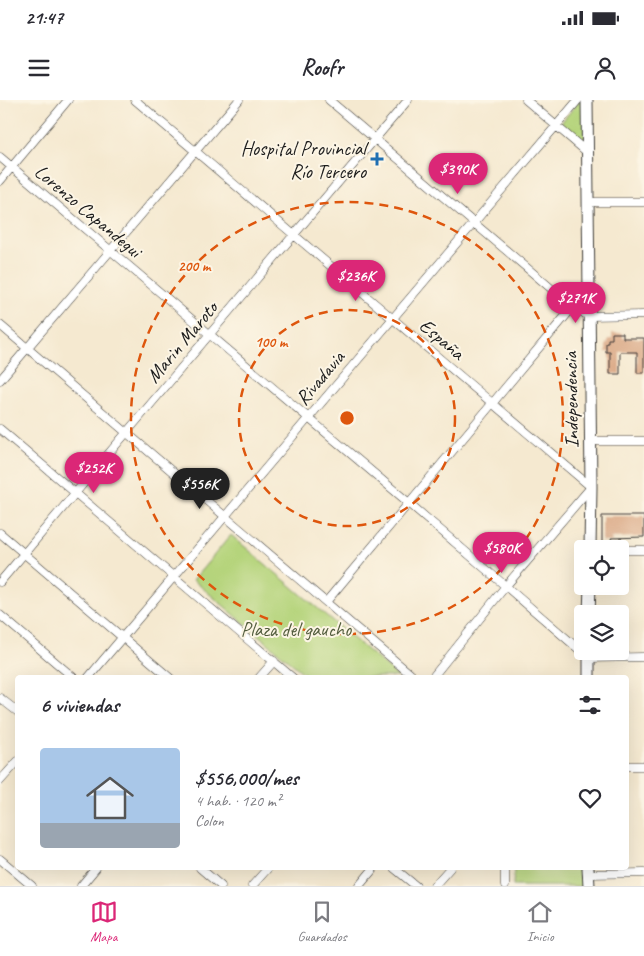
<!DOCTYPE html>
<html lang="es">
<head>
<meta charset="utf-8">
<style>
	body { margin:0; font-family:Caveat,sans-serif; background:#f7f7f7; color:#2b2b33; height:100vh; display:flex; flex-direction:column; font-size:19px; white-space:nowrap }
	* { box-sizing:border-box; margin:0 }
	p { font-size:16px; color:#7c7c81 }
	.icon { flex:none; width:28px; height:28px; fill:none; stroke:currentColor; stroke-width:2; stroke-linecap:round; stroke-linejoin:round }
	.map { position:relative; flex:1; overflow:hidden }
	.side { position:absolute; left:15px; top:575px; width:614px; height:195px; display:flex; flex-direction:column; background:#fff; border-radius:5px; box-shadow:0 5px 20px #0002 }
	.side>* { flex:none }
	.tools { position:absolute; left:574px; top:440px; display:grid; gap:10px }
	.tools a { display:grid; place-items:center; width:55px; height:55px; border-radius:5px; background:#fff; box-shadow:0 5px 20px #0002; font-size:25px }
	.price { position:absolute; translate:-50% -42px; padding:0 11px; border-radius:18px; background:#db2777; color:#fff; font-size:16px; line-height:32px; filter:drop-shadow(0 1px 2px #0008) }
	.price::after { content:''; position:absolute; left:50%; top:30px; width:15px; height:11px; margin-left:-8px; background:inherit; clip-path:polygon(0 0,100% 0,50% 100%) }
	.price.on { background:#222; color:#fff }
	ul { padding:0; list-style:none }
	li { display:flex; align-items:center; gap:15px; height:125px; padding:0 25px }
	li+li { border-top:1px solid #e1e1e2 }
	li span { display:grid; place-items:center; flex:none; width:140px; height:100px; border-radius:5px; color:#555 }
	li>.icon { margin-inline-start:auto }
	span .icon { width:60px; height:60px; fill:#fffc; stroke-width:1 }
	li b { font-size:21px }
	h2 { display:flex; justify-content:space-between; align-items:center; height:60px; padding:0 25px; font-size:21px }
	.status { display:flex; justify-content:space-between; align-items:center; height:35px; padding:0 25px; background:#fff; direction:ltr }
	.status svg { height:14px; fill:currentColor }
	header { display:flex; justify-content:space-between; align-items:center; height:65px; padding:0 25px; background:#fff; font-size:22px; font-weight:800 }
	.tab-bar { display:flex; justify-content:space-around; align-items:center; height:70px; border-top:1px solid #e1e1e2; background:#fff; font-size:14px; color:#7c7c81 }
	.tab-bar a { display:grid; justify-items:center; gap:2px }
	.tab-bar .on { color:#db2777 }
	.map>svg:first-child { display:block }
</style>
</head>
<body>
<div class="status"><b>21:47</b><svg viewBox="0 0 49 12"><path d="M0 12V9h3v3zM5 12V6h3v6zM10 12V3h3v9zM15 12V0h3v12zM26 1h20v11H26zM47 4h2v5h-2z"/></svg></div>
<header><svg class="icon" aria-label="menu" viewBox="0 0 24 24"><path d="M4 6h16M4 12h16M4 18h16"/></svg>Roofr<svg class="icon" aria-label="person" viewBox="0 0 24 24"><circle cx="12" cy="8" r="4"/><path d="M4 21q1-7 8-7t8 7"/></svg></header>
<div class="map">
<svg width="644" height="786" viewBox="0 0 644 786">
	<rect width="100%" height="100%" fill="#fcf5e5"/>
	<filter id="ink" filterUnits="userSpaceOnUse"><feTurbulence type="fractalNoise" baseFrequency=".02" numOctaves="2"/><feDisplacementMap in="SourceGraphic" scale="10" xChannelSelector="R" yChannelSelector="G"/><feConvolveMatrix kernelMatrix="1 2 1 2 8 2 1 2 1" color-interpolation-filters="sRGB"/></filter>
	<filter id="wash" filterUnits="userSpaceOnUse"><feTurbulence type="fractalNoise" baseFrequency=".0096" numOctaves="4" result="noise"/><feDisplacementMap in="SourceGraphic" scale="20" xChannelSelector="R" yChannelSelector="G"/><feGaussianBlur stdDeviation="1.12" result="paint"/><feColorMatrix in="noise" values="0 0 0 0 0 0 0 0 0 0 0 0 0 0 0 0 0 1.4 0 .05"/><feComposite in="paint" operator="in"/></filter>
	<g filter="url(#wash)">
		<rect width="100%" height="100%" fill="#f5e9d0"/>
		<path fill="#b5d47b" stroke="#68784c" d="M580 0H586V48L559 25Z
			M231 435 399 577H308L193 480Z
			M514 768H583V786H513Z"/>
		<g id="blocks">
			<path fill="#d9a682" d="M612 233H623V238H644V273H637V252H620V274H610V252H606V243H608V239H612Z
				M602 416H644V437L611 438 612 442H602Z"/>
		</g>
	</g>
	<g filter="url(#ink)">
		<use href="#blocks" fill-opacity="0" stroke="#3d3b37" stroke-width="1"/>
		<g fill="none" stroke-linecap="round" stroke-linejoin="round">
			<g stroke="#3d3b37" stroke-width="9">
				<path id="minor" d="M135 0 591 387 505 487 432 578
					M329 0 573 207
					M526 0 588 53
					M0 57 409 403 589 558 644 557
					M0 81 68 0
					M588 102H644
					M0 225 415 578
					M0 280 239 0
					M0 329 293 578
					M590 341H644
					M0 433 170 578
					M620 450H644
					M0 482 408 0
					M326 502 573 207 589 216 644 215
					M0 515 74 578
					M88 578 578 0
					M259 578 274 561
					M0 598 18 612
					M626 666H644
					M0 681 18 661
					M0 759 32 786
					M200 768 221 786
					M394 768 416 786
					M589 774 644 773
					M81 786 96 768
					M252 786 268 768
					M359 786 374 768
					M434 786 450 768
					M505 786V768"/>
			</g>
			<g stroke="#3d3b37" stroke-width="13">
				<path id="secondary" d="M587 0 591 387 590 449
					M589 514 590 486
					M589 578V551
					M588 768 589 786"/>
			</g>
			<use href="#minor" stroke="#fff" stroke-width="8"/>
			<use href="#secondary" stroke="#fff" stroke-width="11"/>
		</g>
	</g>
	<g fill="none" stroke="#de560d" stroke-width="2.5" stroke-dasharray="9 6">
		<circle cx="347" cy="318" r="108"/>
		<circle cx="347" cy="318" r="216"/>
	</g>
	<path fill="#1f6fb2" stroke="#fcf5e5" stroke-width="2" d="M374.5 51.5h5v5h5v5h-5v5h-5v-5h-5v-5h5z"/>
	<g text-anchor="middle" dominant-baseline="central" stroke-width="4" stroke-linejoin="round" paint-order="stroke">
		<g font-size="20" fill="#1c1c1c" stroke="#fcf5e5" text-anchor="end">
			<text x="366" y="48">Hospital Provincial<tspan x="366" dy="23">Río Tercero</tspan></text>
		</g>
		<g font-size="20" fill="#1c1c1c" stroke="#fcf5e5">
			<text transform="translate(88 111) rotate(40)">Lorenzo Capandegui</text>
			<text transform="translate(442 239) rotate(40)">España</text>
			<text transform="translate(182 242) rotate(-50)">Marin Maroto</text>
			<text transform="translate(320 278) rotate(-50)">Rivadavia</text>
			<text transform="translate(571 300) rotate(-91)">Independencia</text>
		</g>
		<g font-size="20" fill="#525c3d" stroke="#fcf5e5">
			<text x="296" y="529">Plaza del gaucho</text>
		</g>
	</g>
	<circle cx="347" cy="318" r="8" fill="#de560d" stroke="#fcf5e5" stroke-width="2.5"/>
	<g font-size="15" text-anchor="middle" font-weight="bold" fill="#de560d" stroke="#fcf5e5" stroke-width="4" stroke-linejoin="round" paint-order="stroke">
		<text x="194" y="171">200 m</text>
		<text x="271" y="247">100 m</text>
	</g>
</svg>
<div class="tools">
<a><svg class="icon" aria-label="locate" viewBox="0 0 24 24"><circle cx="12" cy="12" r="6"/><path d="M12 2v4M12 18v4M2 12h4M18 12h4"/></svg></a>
<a><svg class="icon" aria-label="layers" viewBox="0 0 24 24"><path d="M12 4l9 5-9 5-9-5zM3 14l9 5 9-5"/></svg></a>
</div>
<b class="price" style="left:458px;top:95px">$390K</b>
<b class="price" style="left:356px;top:202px">$236K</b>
<b class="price" style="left:576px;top:224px">$271K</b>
<b class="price" style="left:94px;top:394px">$252K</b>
<b class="price on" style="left:200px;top:410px">$556K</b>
<b class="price" style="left:502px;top:474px">$580K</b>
<section class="side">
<h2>6 viviendas<svg class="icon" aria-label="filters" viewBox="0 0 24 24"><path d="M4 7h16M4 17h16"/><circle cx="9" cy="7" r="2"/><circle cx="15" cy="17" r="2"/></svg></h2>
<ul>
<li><span style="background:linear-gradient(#a9c7e8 75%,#9aa5b1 0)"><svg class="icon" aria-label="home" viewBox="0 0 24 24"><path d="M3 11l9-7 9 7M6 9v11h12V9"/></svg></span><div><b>$556,000/mes</b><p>4 hab. · 120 m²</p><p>Colon</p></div><svg class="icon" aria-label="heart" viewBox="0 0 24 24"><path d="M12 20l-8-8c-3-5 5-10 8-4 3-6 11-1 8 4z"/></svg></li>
</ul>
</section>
</div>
<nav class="tab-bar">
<a class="on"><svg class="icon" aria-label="map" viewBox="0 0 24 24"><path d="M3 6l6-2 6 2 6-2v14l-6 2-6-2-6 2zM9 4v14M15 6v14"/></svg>Mapa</a>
<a><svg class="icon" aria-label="saved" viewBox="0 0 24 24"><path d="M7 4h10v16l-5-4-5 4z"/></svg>Guardados</a>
<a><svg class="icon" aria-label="home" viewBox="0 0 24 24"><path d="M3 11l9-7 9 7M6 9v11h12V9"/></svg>Inicio</a>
</nav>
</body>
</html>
